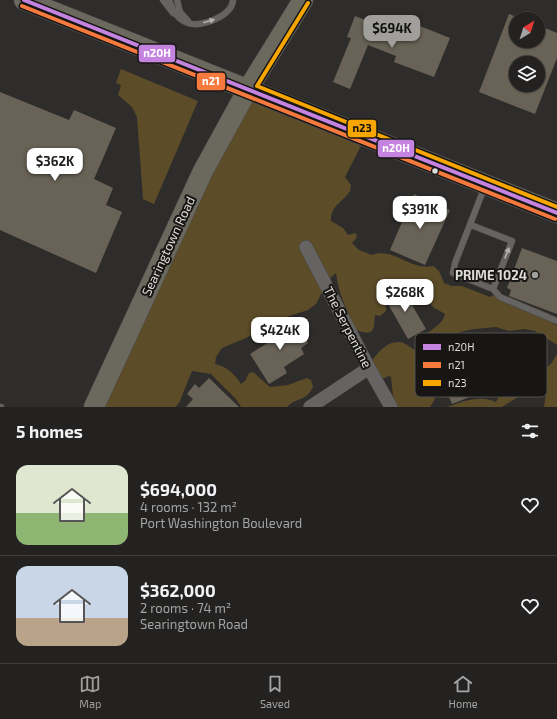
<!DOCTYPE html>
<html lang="en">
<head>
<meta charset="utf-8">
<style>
	body { margin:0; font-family:"Exo 2",sans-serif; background:#2b2a29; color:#f1f3f6; height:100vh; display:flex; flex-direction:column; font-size:15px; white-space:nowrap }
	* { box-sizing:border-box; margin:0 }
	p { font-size:13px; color:#a3a4a5 }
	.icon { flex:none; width:22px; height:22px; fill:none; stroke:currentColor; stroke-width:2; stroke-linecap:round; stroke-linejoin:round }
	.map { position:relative; height:407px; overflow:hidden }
	.side { display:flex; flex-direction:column; background:#232220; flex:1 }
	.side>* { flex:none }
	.needle { width:26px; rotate:38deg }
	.controls { position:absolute; left:509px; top:12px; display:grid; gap:8px }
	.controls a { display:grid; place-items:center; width:36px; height:36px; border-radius:50%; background:#232220; box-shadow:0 1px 3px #0004,0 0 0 1px #403f3e; font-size:20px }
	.price { position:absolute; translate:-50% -34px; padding:0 9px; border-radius:8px; background:#fff; color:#222; font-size:13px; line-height:26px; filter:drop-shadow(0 1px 2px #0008) }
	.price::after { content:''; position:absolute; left:50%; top:24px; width:12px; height:9px; margin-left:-6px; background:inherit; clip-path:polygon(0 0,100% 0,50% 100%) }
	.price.selected { background:#a09f9c; color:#111 }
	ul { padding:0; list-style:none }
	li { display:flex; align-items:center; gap:12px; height:100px; padding:0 16px }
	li+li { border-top:1px solid #403f3e }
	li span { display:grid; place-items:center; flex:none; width:112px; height:80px; border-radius:12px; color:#555 }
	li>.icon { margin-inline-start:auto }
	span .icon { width:48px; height:48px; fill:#fffc; stroke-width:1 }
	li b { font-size:17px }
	h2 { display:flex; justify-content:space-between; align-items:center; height:48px; padding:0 16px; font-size:17px }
	.tab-bar { display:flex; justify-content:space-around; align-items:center; height:56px; border-top:1px solid #403f3e; background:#232220; font-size:11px; color:#a3a4a5 }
	.tab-bar a { display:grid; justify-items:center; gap:2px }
	.tab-bar .selected { color:#a09f9c }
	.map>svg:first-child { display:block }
</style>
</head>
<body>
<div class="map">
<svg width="557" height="407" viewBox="0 0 557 407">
	<rect width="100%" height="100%" fill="#2f2d2b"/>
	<path fill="#5c4c28" d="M121 69 198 101 154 204 143 199 137 117 132 107 118 95 121 85 116 83Z
		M248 89 366 136 345 177 351 185 350 191C343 202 330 206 331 221L343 228 348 235 356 233 357 237 352 243 359 250 372 255C394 247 410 271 433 266L439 271 444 283 452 286H462L490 297 499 292C514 304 535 305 552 316L553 324 557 325V345L535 331 525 329 509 331 496 327 474 329 460 332 446 342 432 350 419 361C419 368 421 383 426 389 429 393 433 394 435 399L430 407H398L393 396 391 377 389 376C380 380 371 382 362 376 370 363 383 340 400 342 406 343 412 349 417 351 415 333 442 330 445 314L433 307 425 298 421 297 417 301H412L405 293 404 286 399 279 391 283 382 284 380 287 386 306V311L380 316 375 315 374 327 372 331C368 333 367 333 363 332 348 329 353 322 348 312 341 297 338 288 336 273L329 279 316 304 308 310 274 321 246 338 222 348 216 357 215 364C227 367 234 373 241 384L245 381 249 373 253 372 270 387 288 385 307 378 311 380 313 387C306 402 296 397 287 407H241L236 399 211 374 192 371 179 403 175 407H94Z
		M557 354V407H544L546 393 545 386 537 385 502 407H447C464 401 480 395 496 402L501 392 513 388 527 376 544 369 551 364Z"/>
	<path fill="#696357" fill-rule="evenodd" d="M509 14 522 19H516V41H538V25L557 33V58L535 114 479 92ZM516 63H538V85H516Z
		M355 16 404 35 410 22 450 38 434 77 394 62 396 56 368 45 350 89 333 82 351 38 347 37Z
		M0 92 69 120 74 110 116 128 94 179 113 188 106 205 122 212 96 273 0 230Z
		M414 194 450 210 425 265 390 250Z
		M522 248 557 261V314L509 296 511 290 507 288Z
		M402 288 426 329 408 339 384 297Z
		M295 318 308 343 301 348 304 354 284 367 287 373 269 384 250 354 272 340 269 335Z
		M458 345 477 394 452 404 439 372 445 370 438 353Z
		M209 378 239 407H186L193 399 187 394 195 384 199 388Z"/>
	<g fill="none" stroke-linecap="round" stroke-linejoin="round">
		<g stroke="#4a4948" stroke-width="7">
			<path id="lane" d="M163 0 173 13
				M169 0C172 11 177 19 188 23 201 28 232 16 233 0
				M177 0 180 12 188 21
				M485 186 455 263 453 273 493 289 500 297 557 321
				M471 225 512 241 493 289
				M0 407H1"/>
		</g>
		<g stroke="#4a4948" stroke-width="14">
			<path id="street" d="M306 247 369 368 391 407
				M310 407 369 368"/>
		</g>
		<g stroke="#4a4948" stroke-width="21">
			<path id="primary" d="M24 0 557 213
				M94 407 203 171 248 89 303 0"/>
		</g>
		<use href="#lane" stroke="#666462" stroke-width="6"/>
		<use href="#street" stroke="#666462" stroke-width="13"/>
		<use href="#primary" stroke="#6b685e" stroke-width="20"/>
		<g stroke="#171615" stroke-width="7">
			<path id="bus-1" d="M24 0 557 213"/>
		</g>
		<g stroke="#171615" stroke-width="7">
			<path id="bus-2" d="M22 6 555 219"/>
		</g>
		<g stroke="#171615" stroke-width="7">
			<path id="bus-3" d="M308 3 257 86 557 207"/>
		</g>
		<use href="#bus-1" stroke="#c483df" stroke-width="4"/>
		<use href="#bus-2" stroke="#f6793e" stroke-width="4"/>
		<use href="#bus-3" stroke="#f7a600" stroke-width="4"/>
	</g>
	<defs><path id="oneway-solid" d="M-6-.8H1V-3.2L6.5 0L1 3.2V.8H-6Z"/></defs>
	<g fill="#b3b2af">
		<use href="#oneway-solid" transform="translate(209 21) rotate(-16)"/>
		<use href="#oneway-solid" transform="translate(507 253) rotate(-68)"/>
	</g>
	<circle fill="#dddcd9" stroke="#171615" stroke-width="1.5" cx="435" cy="171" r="3.5"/>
	<circle fill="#a09f9c" stroke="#171615" stroke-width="1.5" cx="535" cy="275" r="4"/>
	<g text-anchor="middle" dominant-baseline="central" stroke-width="4" stroke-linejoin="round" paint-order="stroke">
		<g font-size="13" fill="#dddcd9" stroke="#171615">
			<text transform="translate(168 246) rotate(-65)">Searingtown Road</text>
			<text transform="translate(348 327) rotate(63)">The Serpentine</text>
		</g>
		<g font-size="13" font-weight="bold" fill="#dddcd9" stroke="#171615" text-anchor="end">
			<text x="527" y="275">PRIME 1024</text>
		</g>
	</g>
	<rect x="415" y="333" width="132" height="64" rx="6" fill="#171615" stroke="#525150" stroke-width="1"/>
	<rect x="423" y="344" width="18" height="6" fill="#c483df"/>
	<rect x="423" y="362" width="18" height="6" fill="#f6793e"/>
	<rect x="423" y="380" width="18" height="6" fill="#f7a600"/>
	<g font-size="11" fill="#dddcd9">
		<text x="448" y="351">n20H</text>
		<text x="448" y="369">n21</text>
		<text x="448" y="387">n23</text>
	</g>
	<g stroke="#171615" stroke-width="1.5">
		<rect x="138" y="44" width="38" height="19" rx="4" fill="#c483df"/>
		<rect x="196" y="72" width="30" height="19" rx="4" fill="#f6793e"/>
		<rect x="347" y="119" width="30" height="19" rx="4" fill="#f7a600"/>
		<rect x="377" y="139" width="38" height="19" rx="4" fill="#c483df"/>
	</g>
	<g font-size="11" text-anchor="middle" font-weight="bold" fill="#fff">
		<text x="157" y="57">n20H</text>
		<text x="211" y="85">n21</text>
		<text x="396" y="152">n20H</text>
	</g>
	<g font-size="11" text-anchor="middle" font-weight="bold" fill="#111">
		<text x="362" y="132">n23</text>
	</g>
</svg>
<div class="controls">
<a><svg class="needle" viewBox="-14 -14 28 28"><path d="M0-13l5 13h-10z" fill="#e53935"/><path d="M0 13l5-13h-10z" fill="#a3a4a5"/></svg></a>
<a><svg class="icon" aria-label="layers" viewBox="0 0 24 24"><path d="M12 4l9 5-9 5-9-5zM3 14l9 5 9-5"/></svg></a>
</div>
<b class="price selected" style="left:392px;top:49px">$694K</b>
<b class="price" style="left:55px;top:182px">$362K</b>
<b class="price" style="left:420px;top:230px">$391K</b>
<b class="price" style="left:405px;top:313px">$268K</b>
<b class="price" style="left:280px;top:351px">$424K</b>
</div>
<section class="side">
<h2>5 homes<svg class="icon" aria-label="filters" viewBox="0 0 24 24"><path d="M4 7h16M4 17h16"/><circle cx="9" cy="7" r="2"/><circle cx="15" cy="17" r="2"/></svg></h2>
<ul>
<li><span style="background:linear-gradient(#dfe7d0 60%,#8fb573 0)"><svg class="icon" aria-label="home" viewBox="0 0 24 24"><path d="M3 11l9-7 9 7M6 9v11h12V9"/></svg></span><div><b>$694,000</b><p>4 rooms · 132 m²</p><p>Port Washington Boulevard</p></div><svg class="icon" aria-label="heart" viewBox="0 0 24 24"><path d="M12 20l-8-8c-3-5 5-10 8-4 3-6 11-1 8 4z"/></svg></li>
<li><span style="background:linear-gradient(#c9d6e8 65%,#b9a48a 0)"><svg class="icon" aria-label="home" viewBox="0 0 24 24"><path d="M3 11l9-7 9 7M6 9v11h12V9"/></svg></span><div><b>$362,000</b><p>2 rooms · 74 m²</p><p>Searingtown Road</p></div><svg class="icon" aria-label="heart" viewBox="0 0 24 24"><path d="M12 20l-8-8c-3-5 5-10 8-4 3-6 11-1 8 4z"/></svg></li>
</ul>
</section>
<nav class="tab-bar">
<a class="selected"><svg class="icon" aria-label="map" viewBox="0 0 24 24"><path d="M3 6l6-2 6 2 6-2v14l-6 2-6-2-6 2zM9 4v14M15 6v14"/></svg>Map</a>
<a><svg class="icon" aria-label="saved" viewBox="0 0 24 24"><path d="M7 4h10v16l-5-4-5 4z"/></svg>Saved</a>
<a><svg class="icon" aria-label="home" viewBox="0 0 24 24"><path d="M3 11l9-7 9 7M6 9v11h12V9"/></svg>Home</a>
</nav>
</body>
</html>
